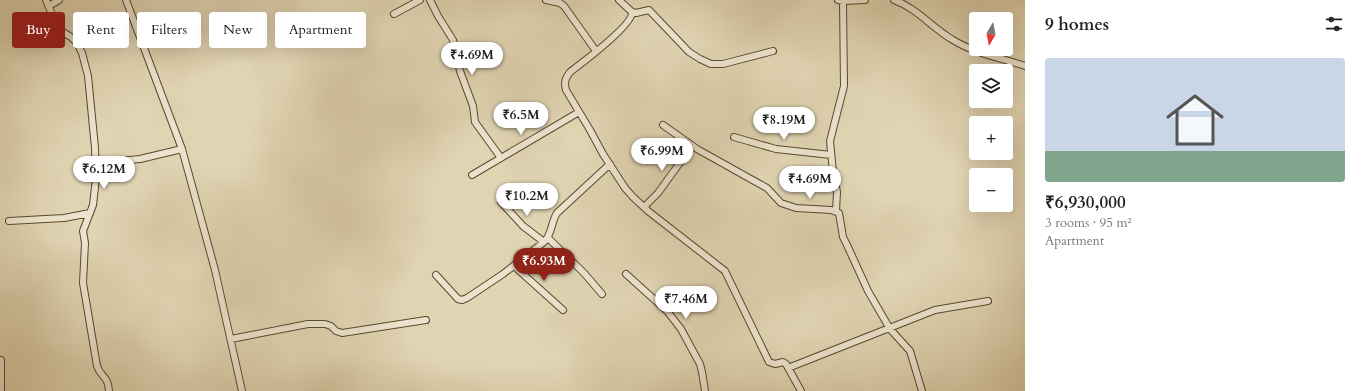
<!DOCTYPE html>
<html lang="en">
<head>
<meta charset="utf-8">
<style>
	body { margin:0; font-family:Cardo,serif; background:#f2f2f2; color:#222; height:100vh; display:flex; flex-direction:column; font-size:15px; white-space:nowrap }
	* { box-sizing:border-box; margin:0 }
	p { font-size:13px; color:#767676 }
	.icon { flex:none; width:22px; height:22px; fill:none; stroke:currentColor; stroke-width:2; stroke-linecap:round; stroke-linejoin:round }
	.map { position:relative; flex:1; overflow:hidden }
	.sheet { display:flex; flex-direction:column; background:#fff; width:340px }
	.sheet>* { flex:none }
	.guide { position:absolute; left:12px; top:12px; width:380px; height:36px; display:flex; gap:8px }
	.needle { width:26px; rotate:190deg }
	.tools { position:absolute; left:969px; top:12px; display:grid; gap:8px }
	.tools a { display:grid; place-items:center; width:44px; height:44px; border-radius:4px; background:#fff; box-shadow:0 4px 16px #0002; font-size:20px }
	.price { position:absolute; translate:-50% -34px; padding:0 9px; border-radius:14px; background:#fff; color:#222; font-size:13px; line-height:26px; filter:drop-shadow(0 1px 2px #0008) }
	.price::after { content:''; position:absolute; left:50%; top:24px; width:12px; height:9px; margin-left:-6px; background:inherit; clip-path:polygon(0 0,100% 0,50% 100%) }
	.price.active { background:#8f2418; color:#fff }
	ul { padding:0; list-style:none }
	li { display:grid; align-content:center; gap:8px; height:212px; padding:0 20px }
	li+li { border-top:1px solid #e0e0e0 }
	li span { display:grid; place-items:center; height:124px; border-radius:4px; color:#555 }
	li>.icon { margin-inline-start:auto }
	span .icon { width:72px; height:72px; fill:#fffc; stroke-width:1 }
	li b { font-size:17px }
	h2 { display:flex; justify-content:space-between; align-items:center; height:48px; padding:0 20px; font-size:17px }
	.pill { padding:0 14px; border-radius:4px; background:#fff; box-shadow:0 4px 16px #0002; font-size:14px; line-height:36px }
	.pill.active { background:#8f2418; color:#fff }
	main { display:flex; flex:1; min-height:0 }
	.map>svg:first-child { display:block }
</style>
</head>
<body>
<main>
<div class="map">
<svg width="1025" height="391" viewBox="0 0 1025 391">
	<rect width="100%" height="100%" fill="#e0d4b2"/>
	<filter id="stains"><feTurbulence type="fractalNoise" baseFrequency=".005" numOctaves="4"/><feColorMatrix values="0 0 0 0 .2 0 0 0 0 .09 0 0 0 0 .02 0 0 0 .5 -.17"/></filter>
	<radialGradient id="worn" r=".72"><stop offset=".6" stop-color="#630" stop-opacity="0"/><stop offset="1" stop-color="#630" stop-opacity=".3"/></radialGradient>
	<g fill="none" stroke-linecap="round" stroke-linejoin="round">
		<g stroke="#5a492d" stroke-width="8">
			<path id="minor" d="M46 0 58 29 71 37 77 43 82 53 88 76 95 148 96 178 93 205 83 231 85 243 83 283 97 366C101 378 108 375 109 391
				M126 0 182 149 215 270 242 391
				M430 0 438 16 453 40 460 71 473 106 475 122 501 158
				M546 0 560 3 564 6 596 51
				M619 0 632 12C633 25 582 63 570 72 565 79 564 82 566 90L590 130 603 154 625 188 633 197 648 211 725 271 769 362 775 364 783 362 786 364 801 391
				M838 0 843 1 865 0
				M894 0C918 9 931 27 953 40 974 53 1001 58 1025 66
				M49 6 59 0
				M632 12 636 13 649 10 689 52 700 59 711 64H723L773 51
				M394 14 420 0
				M663 125 697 149 767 188 781 203 796 208 831 210 839 213 843 237 847 245 868 291 890 329 910 351 922 391
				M734 137 776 149 831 155
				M96 163 140 159 182 149
				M472 175 579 112
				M501 202 523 226 544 242
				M644 207 658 193 692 146
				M836 211 837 192 833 172 830 141 844 86 843 1
				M9 221 64 218 90 213
				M548 238 584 273 602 294
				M514 266 563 310
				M626 274 667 311 681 329 700 364 702 372 705 391
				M436 275 458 299 462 300 467 298 503 274 544 242C552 235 551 222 557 213L610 164
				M231 339 308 324H325L331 326 336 331 342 333 426 320
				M1 360V391
				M788 368 935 310 988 301"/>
		</g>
		<use href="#minor" stroke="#ebe3cd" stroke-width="6"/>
	</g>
	<rect width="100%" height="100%" filter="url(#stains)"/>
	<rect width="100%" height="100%" fill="url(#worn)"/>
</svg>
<div class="tools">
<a><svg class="needle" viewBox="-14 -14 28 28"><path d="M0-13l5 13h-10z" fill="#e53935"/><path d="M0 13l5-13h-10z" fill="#767676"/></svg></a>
<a><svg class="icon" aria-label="layers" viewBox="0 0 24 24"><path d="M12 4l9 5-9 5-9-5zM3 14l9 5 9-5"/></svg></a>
<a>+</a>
<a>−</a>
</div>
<b class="price" style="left:472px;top:76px">₹4.69M</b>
<b class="price" style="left:521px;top:136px">₹6.5M</b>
<b class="price" style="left:784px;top:141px">₹8.19M</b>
<b class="price" style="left:662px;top:172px">₹6.99M</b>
<b class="price" style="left:104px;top:190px">₹6.12M</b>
<b class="price" style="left:810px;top:200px">₹4.69M</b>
<b class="price" style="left:527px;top:217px">₹10.2M</b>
<b class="price active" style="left:544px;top:282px">₹6.93M</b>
<b class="price" style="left:686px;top:320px">₹7.46M</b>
<div class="guide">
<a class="pill active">Buy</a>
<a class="pill">Rent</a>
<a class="pill">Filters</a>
<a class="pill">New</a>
<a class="pill">Apartment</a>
</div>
</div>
<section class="sheet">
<h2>9 homes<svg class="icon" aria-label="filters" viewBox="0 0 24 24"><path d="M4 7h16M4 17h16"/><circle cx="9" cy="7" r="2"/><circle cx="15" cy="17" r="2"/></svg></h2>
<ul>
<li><span style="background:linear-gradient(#c9d6e8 75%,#7fa58c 0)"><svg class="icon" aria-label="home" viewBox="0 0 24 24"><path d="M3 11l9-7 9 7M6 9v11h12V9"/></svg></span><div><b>₹6,930,000</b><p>3 rooms · 95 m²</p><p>Apartment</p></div></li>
</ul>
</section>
</main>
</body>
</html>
